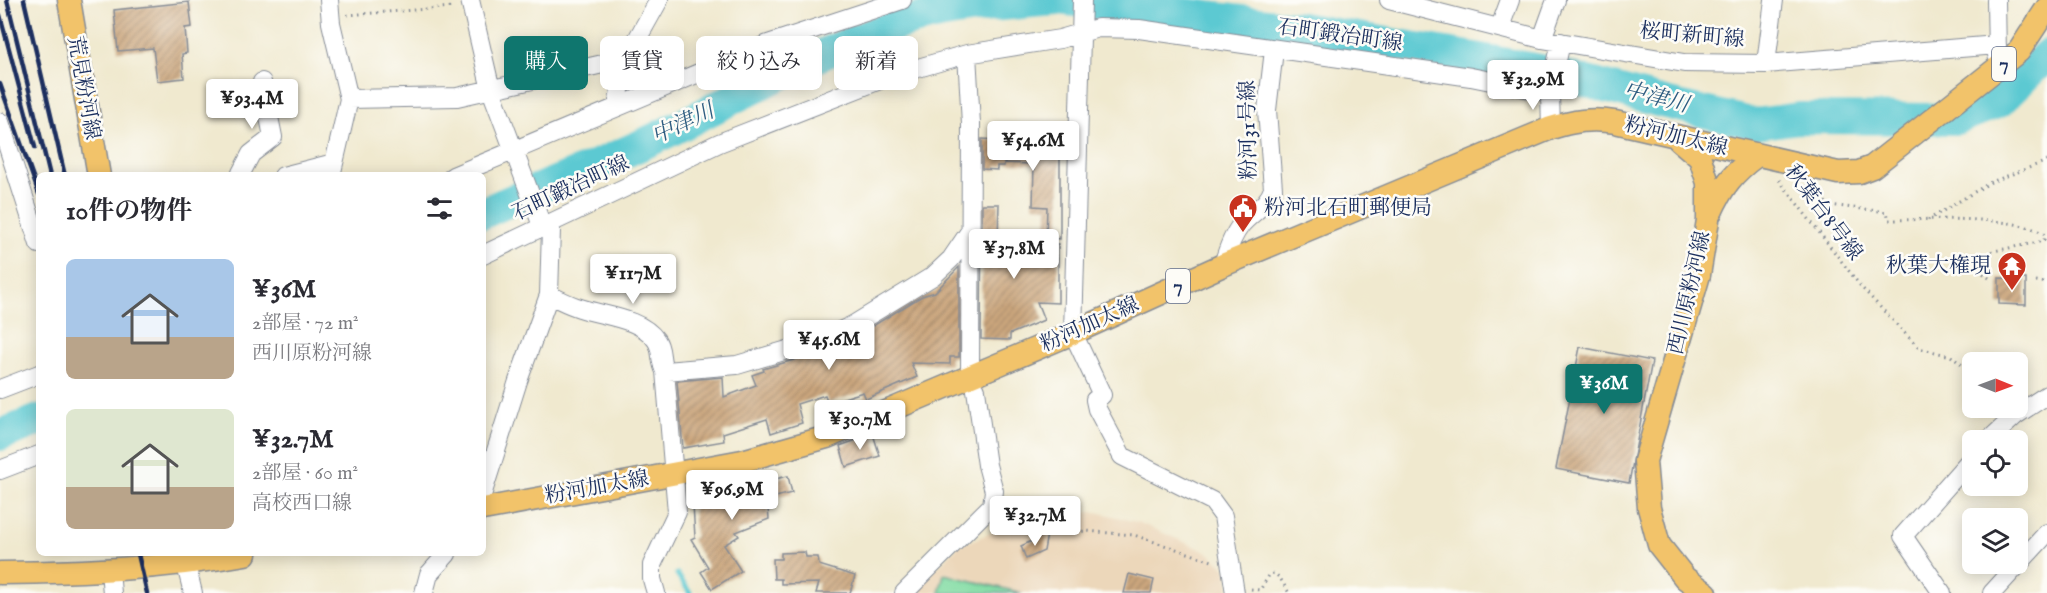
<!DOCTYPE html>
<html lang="ja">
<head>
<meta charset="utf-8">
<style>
	body { margin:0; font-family:"IM FELL English","Noto Serif JP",serif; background:#f7f7f7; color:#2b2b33; height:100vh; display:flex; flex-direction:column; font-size:22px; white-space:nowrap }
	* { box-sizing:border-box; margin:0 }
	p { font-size:20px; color:#7c7c81 }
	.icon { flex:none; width:33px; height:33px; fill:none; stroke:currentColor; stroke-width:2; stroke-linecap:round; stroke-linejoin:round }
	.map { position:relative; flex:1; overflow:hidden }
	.side { position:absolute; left:36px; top:172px; width:450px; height:384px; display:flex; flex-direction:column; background:#fff; border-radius:9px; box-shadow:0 3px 15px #0003 }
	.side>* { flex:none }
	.top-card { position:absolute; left:504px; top:36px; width:570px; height:54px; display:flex; gap:12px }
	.needle { width:39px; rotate:91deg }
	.tools { position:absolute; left:1962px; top:352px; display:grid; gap:12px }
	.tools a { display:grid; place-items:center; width:66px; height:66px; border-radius:9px; background:#fff; box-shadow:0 3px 15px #0003; font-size:30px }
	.price { position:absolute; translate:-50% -51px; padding:0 14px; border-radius:6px; background:#fff; color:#222; font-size:20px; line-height:39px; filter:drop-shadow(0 2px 3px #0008) }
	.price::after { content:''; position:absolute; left:50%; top:36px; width:18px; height:14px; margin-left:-9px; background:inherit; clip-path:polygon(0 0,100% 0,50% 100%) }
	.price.active { background:#0f766e; color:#fff }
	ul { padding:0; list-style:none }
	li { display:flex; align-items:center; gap:18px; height:150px; padding:0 30px }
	li span { display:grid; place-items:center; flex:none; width:168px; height:120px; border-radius:9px; color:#555 }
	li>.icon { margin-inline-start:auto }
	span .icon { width:72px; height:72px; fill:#fffc; stroke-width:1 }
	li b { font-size:26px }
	h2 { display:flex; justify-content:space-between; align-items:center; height:72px; padding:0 30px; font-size:26px }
	.pill { padding:0 21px; border-radius:9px; background:#fff; box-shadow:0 3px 15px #0003; font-size:21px; line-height:54px }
	.pill.active { background:#0f766e; color:#fff }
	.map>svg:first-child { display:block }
</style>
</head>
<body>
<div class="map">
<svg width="2047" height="593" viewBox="0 0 2047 593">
	<defs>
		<pattern id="building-hatch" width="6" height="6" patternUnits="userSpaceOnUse" patternTransform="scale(1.5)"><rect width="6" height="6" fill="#cba67d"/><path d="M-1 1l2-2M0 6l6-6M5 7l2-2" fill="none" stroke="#a4886a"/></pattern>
	</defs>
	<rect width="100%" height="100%" fill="#fdfcf7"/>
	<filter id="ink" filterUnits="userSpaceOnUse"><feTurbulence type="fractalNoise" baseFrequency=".0167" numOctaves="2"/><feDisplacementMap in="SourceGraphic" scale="12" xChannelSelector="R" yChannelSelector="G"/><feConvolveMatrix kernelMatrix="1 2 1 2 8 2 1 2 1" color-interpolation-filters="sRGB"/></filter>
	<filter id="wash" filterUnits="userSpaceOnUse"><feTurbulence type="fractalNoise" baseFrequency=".008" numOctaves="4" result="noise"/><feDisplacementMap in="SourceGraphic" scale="24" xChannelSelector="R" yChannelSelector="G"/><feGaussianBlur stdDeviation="1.35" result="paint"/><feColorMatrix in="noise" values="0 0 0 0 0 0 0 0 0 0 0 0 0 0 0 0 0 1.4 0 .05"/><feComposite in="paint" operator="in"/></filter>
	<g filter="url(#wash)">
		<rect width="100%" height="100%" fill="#f0e9cf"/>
		<path fill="#ecd7ba" d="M1097 512 1140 523 1207 552 1226 568 1229 593H912L959 546 1005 527 1047 515Z"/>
		<path fill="#80dba2" stroke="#4e8580" stroke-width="1.5" d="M944 574 1022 593H939Z"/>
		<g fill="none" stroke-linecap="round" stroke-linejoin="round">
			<path stroke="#5cc9d2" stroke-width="5" d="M677 574 690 593"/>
			<path stroke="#5cc9d2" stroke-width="32" d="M1067 0 1301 28 1475 58 1546 71 1665 103 1756 124 1799 118 1956 119 1999 102 2047 55
				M483 213C542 186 604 164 662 135 740 96 826 46 909 21 956 8 1008 4 1057 0
				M0 435 39 420"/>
		</g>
		<g id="blocks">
			<path fill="url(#building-hatch)" d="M189 2 192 27 185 28 187 53 182 54 184 78 157 81 153 48 118 51 114 10Z
				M982 139 1023 142 1060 139V239L1046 238 1047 207 1033 206 1034 164 1004 163V166H997V170L982 169Z
				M982 204H999L998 238 1018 243 1058 244V303L1037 302 1044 320 1010 334V340L981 339Z
				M959 267V357H950V364L911 363 917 377 866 399 863 392 828 403 825 395 797 404 802 423 771 433 767 419 723 433 724 441 683 448 677 381 723 377 724 397 756 385 752 375 764 371 763 369 824 351 858 335 922 296 935 292Z
				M1999 278 2026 279V305L1999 304Z
				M1580 347 1652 361 1629 483 1556 469Z
				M873 434 880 456 846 467 840 446Z
				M788 476 792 493 767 499 769 519 736 532 739 536 724 545 741 571 712 589 701 572 708 567 691 539 695 537 693 505 719 501 715 482 757 478 758 483Z
				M1047 534 1044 551 1026 559 1021 546Z
				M805 552 806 557H818L819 565 855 576 850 593H816L819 583 781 584V579H774L773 559H781V553Z
				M1129 574 1154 580 1151 593H1124Z"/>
		</g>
	</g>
	<g filter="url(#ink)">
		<use href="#blocks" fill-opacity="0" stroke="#868c96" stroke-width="1.5"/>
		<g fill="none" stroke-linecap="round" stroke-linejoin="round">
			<g stroke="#868c96" stroke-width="20">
				<path id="minor" d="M329 0 331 23 349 99 331 176
					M470 0 491 90 541 223 551 229 549 295 518 381 483 492
					M1082 0 1073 333 1102 395 1095 400 1097 409 1122 456 1212 501 1223 516 1235 593
					M1389 0 1542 39 1684 63 1766 64 1997 45
					M1996 0 1997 55
					M1500 27 1510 0
					M1542 39 1556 0
					M967 54 971 124 970 377
					M1766 64 1774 0
					M349 99 457 97 625 59
					M617 107 625 61 659 0
					M0 122 39 244
					M1551 128 1550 93 1561 42
					M241 173 251 154 273 137 262 82
					M283 176 334 163
					M453 176 768 44 902 0
					M483 255 719 143 890 76 967 54 1060 39 1098 28 1139 29 1471 77 1550 93
					M1223 265C1227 251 1232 236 1241 225 1252 212 1268 205 1273 189L1267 110 1274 50
					M549 295C559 299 569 305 580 308 603 316 641 318 656 340 663 349 659 361 665 371
					M0 389 39 374
					M1988 441 2016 415 2047 395
					M0 470 39 455
					M186 565 193 593
					M110 571 112 593
					M424 593 429 574 447 554
					M656 593 652 579V565L677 512 665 371 737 365 821 340 853 325 933 276 951 259 970 231
					M904 593 992 505 994 491 987 465 976 390
					M1942 593 1903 536 1972 458
					M1992 593 2047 533"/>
			</g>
			<g stroke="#868c96" stroke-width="25">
				<path id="major" d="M69 0 99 176
					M1679 140 1700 158 1708 183V220L1699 275 1645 461 1649 508 1659 545 1685 578 1706 593
					M1711 212C1722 187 1734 172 1756 156
					M483 509 742 461 827 437 1073 333 1223 265 1551 128C1574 121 1591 118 1615 122L1838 173 1859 172 1872 167 2019 51 2047 8
					M0 573C83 572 163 569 245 554"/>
			</g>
			<path stroke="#868c96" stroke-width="3" stroke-dasharray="1.5 4.5" stroke-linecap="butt" d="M347 15 454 7
				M1779 180 1862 288 1919 348 1951 356 1972 373
				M1806 187 1829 205 1887 212 1889 220C1928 220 2015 214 2045 235L2044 240 2039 242 1989 252 1981 260 1980 271 1989 278
				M1928 220 1991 182 2047 161
				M2036 281 2047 283
				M1009 501 1033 521 1052 533 1086 531 1134 535 1212 561
				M1251 589 1260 590 1270 574 1274 573 1280 578 1289 593"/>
			<use href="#minor" stroke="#fff" stroke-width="18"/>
			<use href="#major" stroke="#f2c36a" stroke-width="22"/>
			<path stroke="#1b2f5e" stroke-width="4.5" d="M7 0 50 176
				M24 0 65 176
				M0 15 35 147
				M0 84 39 194
				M138 554 147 593"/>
		</g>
	</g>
	<defs>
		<g id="civic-pin" transform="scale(1.5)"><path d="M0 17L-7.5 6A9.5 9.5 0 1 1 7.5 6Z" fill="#c8321e" stroke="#fdfcf7"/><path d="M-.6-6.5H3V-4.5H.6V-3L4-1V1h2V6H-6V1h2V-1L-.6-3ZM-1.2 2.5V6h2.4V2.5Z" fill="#fff"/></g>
		<g id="temple-pin" transform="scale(1.5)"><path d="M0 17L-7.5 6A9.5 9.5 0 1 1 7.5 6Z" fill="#c8321e" stroke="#fdfcf7"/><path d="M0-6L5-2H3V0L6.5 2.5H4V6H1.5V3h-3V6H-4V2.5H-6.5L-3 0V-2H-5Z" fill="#fff"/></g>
	</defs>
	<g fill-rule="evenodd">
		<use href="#civic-pin" x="1243" y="208"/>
		<use href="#temple-pin" x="2012" y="266"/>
	</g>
	<g text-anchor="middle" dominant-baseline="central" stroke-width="5" stroke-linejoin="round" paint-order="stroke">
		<g fill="#fdfcf7" stroke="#5f6c8c" stroke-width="1.5">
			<rect x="1992" y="47" width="24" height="34" rx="4.5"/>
			<rect x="1166" y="269" width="24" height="34" rx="4.5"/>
		</g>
		<g font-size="20" font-weight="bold" fill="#1b2f5e">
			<text x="2004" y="64">7</text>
			<text x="1178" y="286">7</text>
		</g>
		<g font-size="21" fill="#1b2f5e" stroke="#fdfcf7">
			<text transform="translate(1340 36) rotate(8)">石町鍛冶町線</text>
			<text transform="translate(1692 36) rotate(5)">桜町新町線</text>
			<text transform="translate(83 88) rotate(80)">荒見粉河線</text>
			<text transform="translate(1249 130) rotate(-91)">粉河31号線</text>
			<text transform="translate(1676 137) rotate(14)">粉河加太線</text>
			<text transform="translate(571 189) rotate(-25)">石町鍛冶町線</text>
			<text transform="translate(1823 213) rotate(53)">秋葉台8号線</text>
			<text transform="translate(1690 293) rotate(-77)">西川原粉河線</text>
			<text transform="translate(1090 325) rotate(-24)">粉河加太線</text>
			<text transform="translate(597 488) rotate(-10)">粉河加太線</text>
		</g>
		<g font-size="21" fill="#1b2f5e" stroke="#fdfcf7" text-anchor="start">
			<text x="1264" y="208">粉河北石町郵便局</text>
			<text x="1991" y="266" text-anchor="end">秋葉大権現</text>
		</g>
		<g font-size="22" font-style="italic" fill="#2e5d81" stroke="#fdfcf7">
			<text transform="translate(1656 98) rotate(14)">中津川</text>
			<text transform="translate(683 124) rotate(-25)">中津川</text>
		</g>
	</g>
</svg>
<div class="tools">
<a><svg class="needle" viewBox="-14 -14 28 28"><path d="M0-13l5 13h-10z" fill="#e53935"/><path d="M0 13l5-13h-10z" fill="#7c7c81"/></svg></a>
<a><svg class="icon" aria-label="locate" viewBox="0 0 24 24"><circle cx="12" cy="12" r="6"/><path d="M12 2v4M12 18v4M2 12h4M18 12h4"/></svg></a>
<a><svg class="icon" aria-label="layers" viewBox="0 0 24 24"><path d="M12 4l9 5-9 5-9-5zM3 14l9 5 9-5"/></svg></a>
</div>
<b class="price" style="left:1533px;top:111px">¥32.9M</b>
<b class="price" style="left:252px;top:130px">¥93.4M</b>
<b class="price" style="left:1033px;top:172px">¥54.6M</b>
<b class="price" style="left:1014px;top:280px">¥37.8M</b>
<b class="price" style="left:633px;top:305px">¥117M</b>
<b class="price" style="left:829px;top:371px">¥45.6M</b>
<b class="price active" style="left:1604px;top:415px">¥36M</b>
<b class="price" style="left:860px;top:451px">¥30.7M</b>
<b class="price" style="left:732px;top:521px">¥96.9M</b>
<b class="price" style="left:1035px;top:547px">¥32.7M</b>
<div class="top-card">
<a class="pill active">購入</a>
<a class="pill">賃貸</a>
<a class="pill">絞り込み</a>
<a class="pill">新着</a>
</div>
<section class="side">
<h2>10件の物件<svg class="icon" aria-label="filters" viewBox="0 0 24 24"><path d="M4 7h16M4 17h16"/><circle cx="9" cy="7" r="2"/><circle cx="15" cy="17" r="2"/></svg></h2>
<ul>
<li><span style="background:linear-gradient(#a9c7e8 65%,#b9a48a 0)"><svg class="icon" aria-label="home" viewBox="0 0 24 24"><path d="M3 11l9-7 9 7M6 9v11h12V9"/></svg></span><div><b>¥36M</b><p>2部屋 · 72 m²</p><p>西川原粉河線</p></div></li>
<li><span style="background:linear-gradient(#dfe7d0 65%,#b9a48a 0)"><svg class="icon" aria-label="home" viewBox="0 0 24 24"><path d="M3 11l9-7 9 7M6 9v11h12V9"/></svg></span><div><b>¥32.7M</b><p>2部屋 · 60 m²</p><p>高校西口線</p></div></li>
</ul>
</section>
</div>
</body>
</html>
